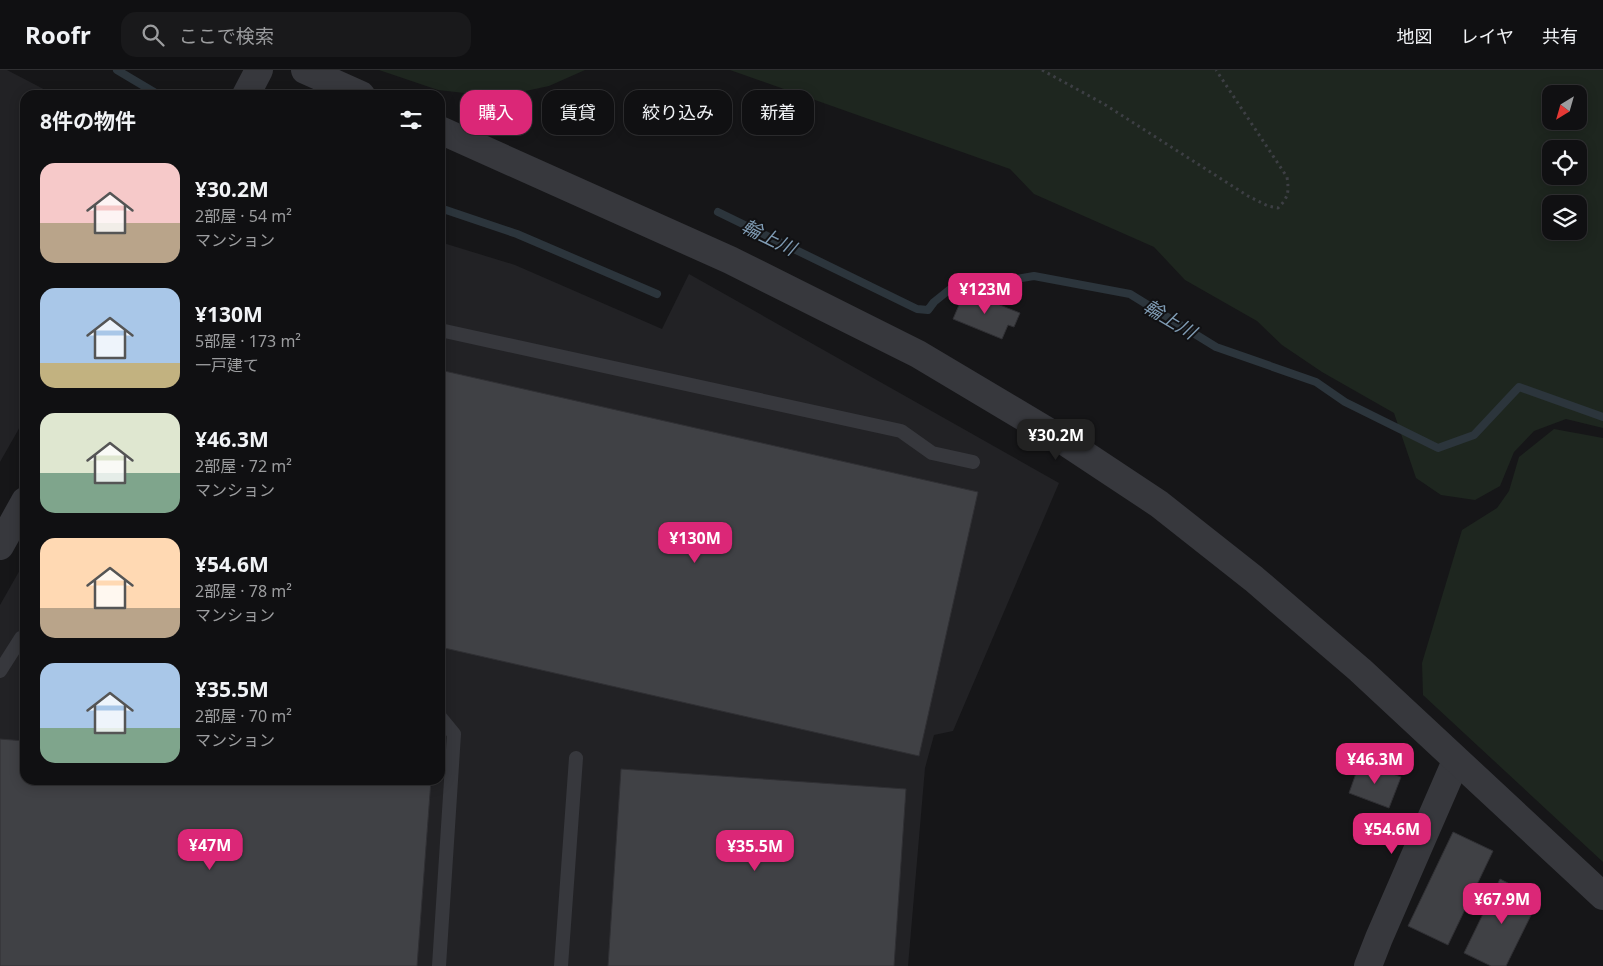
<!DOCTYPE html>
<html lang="ja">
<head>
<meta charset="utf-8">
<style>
	body { margin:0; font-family:"Noto Sans","Noto Sans JP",sans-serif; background:#19191b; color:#f1f3f6; height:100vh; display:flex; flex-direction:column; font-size:19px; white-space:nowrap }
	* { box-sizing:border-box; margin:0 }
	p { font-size:16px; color:#9c9d9f }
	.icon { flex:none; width:28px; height:28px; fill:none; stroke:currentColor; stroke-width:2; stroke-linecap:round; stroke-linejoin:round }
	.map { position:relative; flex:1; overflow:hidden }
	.side { position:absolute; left:20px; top:20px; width:425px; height:695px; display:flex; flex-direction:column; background:#101012; border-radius:15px; box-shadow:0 2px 12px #0003,0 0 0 1px #303032 }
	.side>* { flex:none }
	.hud { position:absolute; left:460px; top:20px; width:475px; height:45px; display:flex; gap:10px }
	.needle { width:32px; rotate:217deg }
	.fabs { position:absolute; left:1542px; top:15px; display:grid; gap:10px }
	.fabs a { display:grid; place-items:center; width:45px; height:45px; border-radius:10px; background:#101012; box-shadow:0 2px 12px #0003,0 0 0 1px #303032; font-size:25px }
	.price { position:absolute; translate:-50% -42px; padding:0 11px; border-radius:10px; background:#db2777; color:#fff; font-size:16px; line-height:32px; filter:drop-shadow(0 1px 2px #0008) }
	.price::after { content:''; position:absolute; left:50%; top:30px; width:15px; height:11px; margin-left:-8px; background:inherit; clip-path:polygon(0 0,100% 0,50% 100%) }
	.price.selected { background:#222; color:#fff }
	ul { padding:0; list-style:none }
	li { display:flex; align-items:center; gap:15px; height:125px; padding:0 20px }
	li span { display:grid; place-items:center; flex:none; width:140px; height:100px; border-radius:15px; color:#555 }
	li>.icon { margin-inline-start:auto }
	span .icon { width:60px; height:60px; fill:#fffc; stroke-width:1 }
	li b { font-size:21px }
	h2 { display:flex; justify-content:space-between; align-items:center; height:60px; padding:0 20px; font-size:21px }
	.tag { padding:0 18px; border-radius:15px; background:#101012; box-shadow:0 2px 12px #0003,0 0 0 1px #303032; font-size:18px; line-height:45px }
	.tag.selected { background:#db2777; color:#fff }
	header { display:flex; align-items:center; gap:30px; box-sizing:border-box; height:70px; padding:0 25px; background:#101012; border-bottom:1px solid #303032 }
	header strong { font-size:24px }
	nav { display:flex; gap:28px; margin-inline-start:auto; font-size:18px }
	.search { width:350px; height:45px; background:#19191b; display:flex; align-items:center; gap:12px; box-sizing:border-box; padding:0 18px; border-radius:15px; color:#9c9d9f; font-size:19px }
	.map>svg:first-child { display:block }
</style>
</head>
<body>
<header>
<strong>Roofr</strong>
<div class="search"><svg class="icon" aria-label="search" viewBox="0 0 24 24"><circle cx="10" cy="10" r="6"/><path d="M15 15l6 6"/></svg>ここで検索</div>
<nav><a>地図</a><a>レイヤ</a><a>共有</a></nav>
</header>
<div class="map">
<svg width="1603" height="896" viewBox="0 0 1603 896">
	<rect width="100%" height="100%" fill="#161618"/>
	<path fill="#222225" d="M0 0H7L55 25H25V348L0 392Z
		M440 172 515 195 662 259 689 204 1059 413 953 661 934 665 925 698 908 896H0V535L25 491V710H440Z"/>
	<path fill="#1e261f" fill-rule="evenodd" d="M379 0H585L549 16 521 22 482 25 438 20Z
		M730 0H1603V358L1566 349 1534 361 1514 382 1500 416 1475 430 1441 425 1416 408 1394 343 1322 302 1282 275 1257 251 1185 210 1154 177 1034 124 1010 99ZM1551 24H1579V51H1551ZM1551 79H1579V106H1551ZM1551 134H1579V161H1551Z
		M1554 359 1603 368V792L1423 625 1422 593 1462 460 1497 438 1509 421 1519 387Z"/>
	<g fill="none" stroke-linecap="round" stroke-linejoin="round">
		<path stroke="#2c353c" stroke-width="8" d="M117 0 159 25
			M440 138 517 164 657 224
			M718 142 917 239 928 240 934 232 949 220 1034 206 1130 224 1216 277 1316 312 1345 332 1438 378 1474 365 1519 317 1603 347"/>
	</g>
	<path fill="#404145" stroke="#303034" d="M965 221 1020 243 1014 257 1008 255 1002 269 953 249Z
		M440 300 978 422 919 686 440 577Z
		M0 669 25 671V710H431L417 896H0Z
		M1360 692 1401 707 1389 738 1349 723Z
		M621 699 906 719 894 896H608Z
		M1453 762 1493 781 1448 875 1408 856Z
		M1500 809 1539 829 1506 896H1491L1464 883Z"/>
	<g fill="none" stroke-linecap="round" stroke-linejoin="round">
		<path stroke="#3d3f44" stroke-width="3" stroke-dasharray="2.5 4" stroke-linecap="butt" d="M1042 0 1104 34 1248 126 1268 136 1278 138C1289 127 1289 121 1287 107L1216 0"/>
		<path stroke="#37383d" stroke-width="14" d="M440 260 901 361 932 383 973 392
			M0 601 21 568 25 569
			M439 896 454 664 440 647
			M561 896 576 688"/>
		<path stroke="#37383d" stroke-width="28" d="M1368 896 1379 868 1456 691"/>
		<path stroke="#37383d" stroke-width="28" d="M305 0 361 25
			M246 25 259 0
			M440 60 730 190 918 284 1064 371 1159 434 1254 509 1360 600 1603 826
			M0 476 25 431"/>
	</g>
	<g text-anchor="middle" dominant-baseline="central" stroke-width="4" stroke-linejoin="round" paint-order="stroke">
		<g font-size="19" font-style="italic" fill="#7f9bb3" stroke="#111113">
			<text transform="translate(769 167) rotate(26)">輪上川</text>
			<text transform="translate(1170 249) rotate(31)">輪上川</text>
		</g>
	</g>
</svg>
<div class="fabs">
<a><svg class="needle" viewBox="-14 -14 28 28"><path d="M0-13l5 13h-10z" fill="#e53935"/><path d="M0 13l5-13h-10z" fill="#9c9d9f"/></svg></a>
<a><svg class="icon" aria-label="locate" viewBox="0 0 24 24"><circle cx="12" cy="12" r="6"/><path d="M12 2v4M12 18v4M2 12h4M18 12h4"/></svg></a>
<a><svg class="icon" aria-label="layers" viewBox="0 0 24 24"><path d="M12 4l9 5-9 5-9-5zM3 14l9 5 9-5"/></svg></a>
</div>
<b class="price" style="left:985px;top:245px">¥123M</b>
<b class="price selected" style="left:1056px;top:391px">¥30.2M</b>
<b class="price" style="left:695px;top:494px">¥130M</b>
<b class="price" style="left:1375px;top:715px">¥46.3M</b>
<b class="price" style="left:1392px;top:785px">¥54.6M</b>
<b class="price" style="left:210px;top:801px">¥47M</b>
<b class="price" style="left:755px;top:802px">¥35.5M</b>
<b class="price" style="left:1502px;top:855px">¥67.9M</b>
<div class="hud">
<a class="tag selected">購入</a>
<a class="tag">賃貸</a>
<a class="tag">絞り込み</a>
<a class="tag">新着</a>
</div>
<section class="side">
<h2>8件の物件<svg class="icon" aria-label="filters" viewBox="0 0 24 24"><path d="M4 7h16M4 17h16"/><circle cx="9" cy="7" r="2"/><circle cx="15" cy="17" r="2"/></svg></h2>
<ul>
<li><span style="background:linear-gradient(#f6c9c9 60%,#b9a48a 0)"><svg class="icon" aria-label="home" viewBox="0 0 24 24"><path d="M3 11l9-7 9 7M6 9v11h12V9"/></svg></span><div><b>¥30.2M</b><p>2部屋 · 54 m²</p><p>マンション</p></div></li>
<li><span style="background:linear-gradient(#a9c7e8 75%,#c2b280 0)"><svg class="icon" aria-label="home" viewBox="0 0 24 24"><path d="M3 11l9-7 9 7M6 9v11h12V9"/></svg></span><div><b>¥130M</b><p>5部屋 · 173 m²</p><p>一戸建て</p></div></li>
<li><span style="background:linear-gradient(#dfe7d0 60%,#7fa58c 0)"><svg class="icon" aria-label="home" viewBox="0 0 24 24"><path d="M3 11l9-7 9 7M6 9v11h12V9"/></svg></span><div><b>¥46.3M</b><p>2部屋 · 72 m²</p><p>マンション</p></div></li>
<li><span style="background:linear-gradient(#ffd9b3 70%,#b9a48a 0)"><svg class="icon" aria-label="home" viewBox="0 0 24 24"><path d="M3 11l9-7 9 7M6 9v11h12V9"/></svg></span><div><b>¥54.6M</b><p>2部屋 · 78 m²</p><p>マンション</p></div></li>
<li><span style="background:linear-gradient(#a9c7e8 65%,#7fa58c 0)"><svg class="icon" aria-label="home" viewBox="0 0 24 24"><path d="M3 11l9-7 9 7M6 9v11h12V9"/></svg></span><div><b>¥35.5M</b><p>2部屋 · 70 m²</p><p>マンション</p></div></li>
</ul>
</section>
</div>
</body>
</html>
